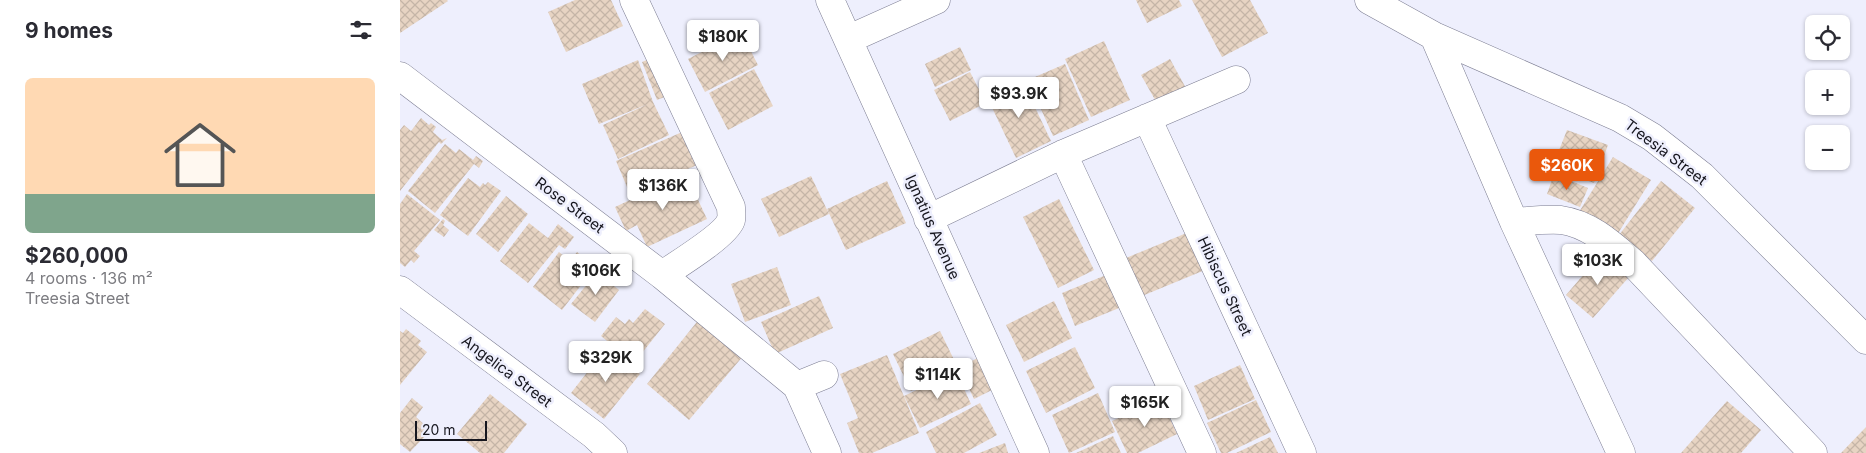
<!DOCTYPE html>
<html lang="en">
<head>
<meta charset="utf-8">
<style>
	body { margin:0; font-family:Inter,sans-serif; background:#f2f2f3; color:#2b2b33; height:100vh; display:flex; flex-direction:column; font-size:19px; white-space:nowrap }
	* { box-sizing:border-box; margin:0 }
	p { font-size:16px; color:#7c7c81 }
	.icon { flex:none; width:28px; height:28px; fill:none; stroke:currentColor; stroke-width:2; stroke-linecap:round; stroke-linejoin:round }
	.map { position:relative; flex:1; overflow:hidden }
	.sheet { display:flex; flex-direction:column; background:#fff; width:400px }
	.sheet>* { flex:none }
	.buttons { position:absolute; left:1405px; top:15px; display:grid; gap:10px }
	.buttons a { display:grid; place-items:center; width:45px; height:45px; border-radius:8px; background:#fff; box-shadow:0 1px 4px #0004; font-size:25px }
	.scale { position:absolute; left:15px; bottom:12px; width:72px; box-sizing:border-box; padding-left:5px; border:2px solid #16161e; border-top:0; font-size:14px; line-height:18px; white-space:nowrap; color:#16161e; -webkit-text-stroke:4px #eeeffd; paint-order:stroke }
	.price { position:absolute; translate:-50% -42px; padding:0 11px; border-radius:5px; background:#fff; color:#222; font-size:16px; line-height:32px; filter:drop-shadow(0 1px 2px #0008) }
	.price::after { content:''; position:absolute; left:50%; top:30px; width:15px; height:11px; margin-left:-8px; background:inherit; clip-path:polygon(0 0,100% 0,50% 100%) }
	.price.active { background:#ea580c; color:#fff }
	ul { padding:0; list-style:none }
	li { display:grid; align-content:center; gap:10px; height:265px; padding:0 25px }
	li+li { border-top:1px solid #e1e1e2 }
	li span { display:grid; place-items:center; height:155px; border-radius:8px; color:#555 }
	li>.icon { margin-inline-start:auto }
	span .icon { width:90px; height:90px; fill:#fffc; stroke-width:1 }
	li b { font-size:21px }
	h2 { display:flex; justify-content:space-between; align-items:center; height:60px; padding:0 25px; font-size:21px }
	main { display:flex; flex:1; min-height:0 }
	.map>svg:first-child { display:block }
</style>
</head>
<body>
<main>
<section class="sheet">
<h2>9 homes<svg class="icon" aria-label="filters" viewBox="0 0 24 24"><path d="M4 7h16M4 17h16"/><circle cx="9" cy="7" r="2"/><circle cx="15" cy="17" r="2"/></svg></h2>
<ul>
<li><span style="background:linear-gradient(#ffd9b3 75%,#7fa58c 0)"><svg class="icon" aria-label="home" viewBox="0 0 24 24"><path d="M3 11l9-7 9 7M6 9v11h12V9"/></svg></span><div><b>$260,000</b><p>4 rooms · 136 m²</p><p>Treesia Street</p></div></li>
</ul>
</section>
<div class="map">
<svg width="1466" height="453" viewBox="0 0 1466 453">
	<defs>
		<pattern id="building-cross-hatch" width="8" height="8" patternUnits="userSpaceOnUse" patternTransform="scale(1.25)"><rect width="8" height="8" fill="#e7d4c3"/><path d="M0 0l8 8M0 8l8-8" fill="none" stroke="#c5b5a7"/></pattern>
	</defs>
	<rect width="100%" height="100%" fill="#eeeffd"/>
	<path fill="url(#building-cross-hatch)" d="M0 0H47L48 1 0 33Z
		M175 0H211L223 26 166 52 148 12Z
		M736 0H779L782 6 747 23Z
		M792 0H850L868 33 822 57Z
		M341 32 358 65 305 92 288 59Z
		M704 41 730 100 691 117 665 59Z
		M560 47 571 70 535 87 525 64Z
		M256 56 272 94 257 100 242 62Z
		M770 59 787 90 758 105 741 75Z
		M238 60 253 102 269 135 218 159 203 125 248 104 199 124 182 84Z
		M665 64 689 120 653 136 628 80Z
		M354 69 373 106 328 130 309 93Z
		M570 72 586 103 550 121 534 90Z
		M622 80 651 141 616 158 587 97Z
		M21 118 29 125 31 123 36 127 33 132 42 140 47 138 41 144 39 142 0 191V130L4 125 11 131Z
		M289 129 304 162 230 194 216 161Z
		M1167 130 1208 145 1194 183 1152 168Z
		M45 144 56 153 59 149 73 160 76 156 83 161 79 168 74 164 35 213 8 191Z
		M1213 157 1251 180 1217 235 1179 212Z
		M286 174 307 219 247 247 237 225 226 231 215 207Z
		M1154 174 1188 188 1180 207 1147 194Z
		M411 176 429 214 379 237 361 199Z
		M68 178 80 187 83 183 85 185 88 182 101 191 68 236 40 215Z
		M487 181 506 223 446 250 427 209Z
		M1261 181 1295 208 1252 261 1219 235Z
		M7 194 40 220 14 251 20 256 14 263 11 260 5 267 0 263V204Z
		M106 196 128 214 98 252 76 234Z
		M659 199 694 270 658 288 623 217Z
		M43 219 45 221 43 225 49 230 44 237 34 230Z
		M129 223 148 238 158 224 174 237 165 249 159 245 128 283 100 261Z
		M789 232 805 270 742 296 726 258Z
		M159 252 170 261 177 252 195 267 162 310 133 287Z
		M1202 253 1229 277 1193 318 1166 295Z
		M377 267 391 305 345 322 331 284Z
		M197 272 204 278 208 273 214 277 209 282 219 290 195 322 171 304Z
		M711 273 724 306 675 326 662 293Z
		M419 296 433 328 375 354 361 322Z
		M654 301 672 338 624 362 606 325Z
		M245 309 265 324 234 363 201 336 216 317 225 324 229 319 233 323Z
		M300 318 344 355 289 420 247 384Z
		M6 329 21 341 18 345 27 352 0 385V331L3 333Z
		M540 331 558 368 511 391 493 354Z
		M207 347 240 374 204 419 171 393Z
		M675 347 695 388 646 413 626 371Z
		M487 355 519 433 472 453H459L447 423 458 418 440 374Z
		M583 355 598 387 574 399 559 368Z
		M840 365 855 399 808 420 794 386Z
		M556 371 571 404 520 428 504 396Z
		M698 393 715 432 669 453 652 415Z
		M90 394 127 424 104 453H80L57 434Z
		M12 398 23 407 16 417 26 426 28 433 10 452 0 444V413Z
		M761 399 777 434 738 453H727L712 421Z
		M856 400 871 432 827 453H821L807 423Z
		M1327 401 1361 430 1341 453H1281Z
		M580 403 597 435 564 453H536L526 432Z
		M1466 427V453H1441Z
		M713 436 721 453H676Z
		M870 437 878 453H836Z
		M605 443 608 453H579Z"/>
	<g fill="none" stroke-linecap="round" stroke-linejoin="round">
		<g stroke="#7c7d92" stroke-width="29">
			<path id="minor" d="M234 0 331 207C331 211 332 216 331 220 326 235 277 265 262 275
				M430 0 635 453
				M969 0 1034 36 1220 118 1252 137 1302 176 1466 340
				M1034 36 1114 222 1221 453
				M449 39 536 0
				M0 76 262 275 397 386 427 453
				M747 118 902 453
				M663 154 802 453
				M528 219 663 154 836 80
				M1114 222C1129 221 1146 219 1161 220 1190 224 1212 245 1233 263L1413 453
				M0 290 194 435 213 453
				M397 386 424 375"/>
		</g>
		<use href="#minor" stroke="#fff" stroke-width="28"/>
	</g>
	<g text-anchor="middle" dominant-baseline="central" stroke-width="5" stroke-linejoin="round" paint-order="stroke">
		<g font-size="15" fill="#16161e" stroke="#eeeffd">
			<text transform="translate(1266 152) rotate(37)">Treesia Street</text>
			<text transform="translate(170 205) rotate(37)">Rose Street</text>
			<text transform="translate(533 227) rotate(66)">Ignatius Avenue</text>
			<text transform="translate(825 286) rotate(65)">Hibiscus Street</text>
			<text transform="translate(107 371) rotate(37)">Angelica Street</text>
		</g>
	</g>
</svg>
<div class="buttons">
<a><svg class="icon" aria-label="locate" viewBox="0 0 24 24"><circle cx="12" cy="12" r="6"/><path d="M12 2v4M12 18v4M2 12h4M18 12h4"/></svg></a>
<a>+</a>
<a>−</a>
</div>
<div class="scale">20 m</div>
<b class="price" style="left:323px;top:62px">$180K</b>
<b class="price" style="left:619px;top:119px">$93.9K</b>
<b class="price active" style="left:1167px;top:191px">$260K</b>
<b class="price" style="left:263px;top:211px">$136K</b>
<b class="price" style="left:1198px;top:286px">$103K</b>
<b class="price" style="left:196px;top:296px">$106K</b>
<b class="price" style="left:206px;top:383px">$329K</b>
<b class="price" style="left:538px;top:400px">$114K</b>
<b class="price" style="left:745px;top:428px">$165K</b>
</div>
</main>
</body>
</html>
